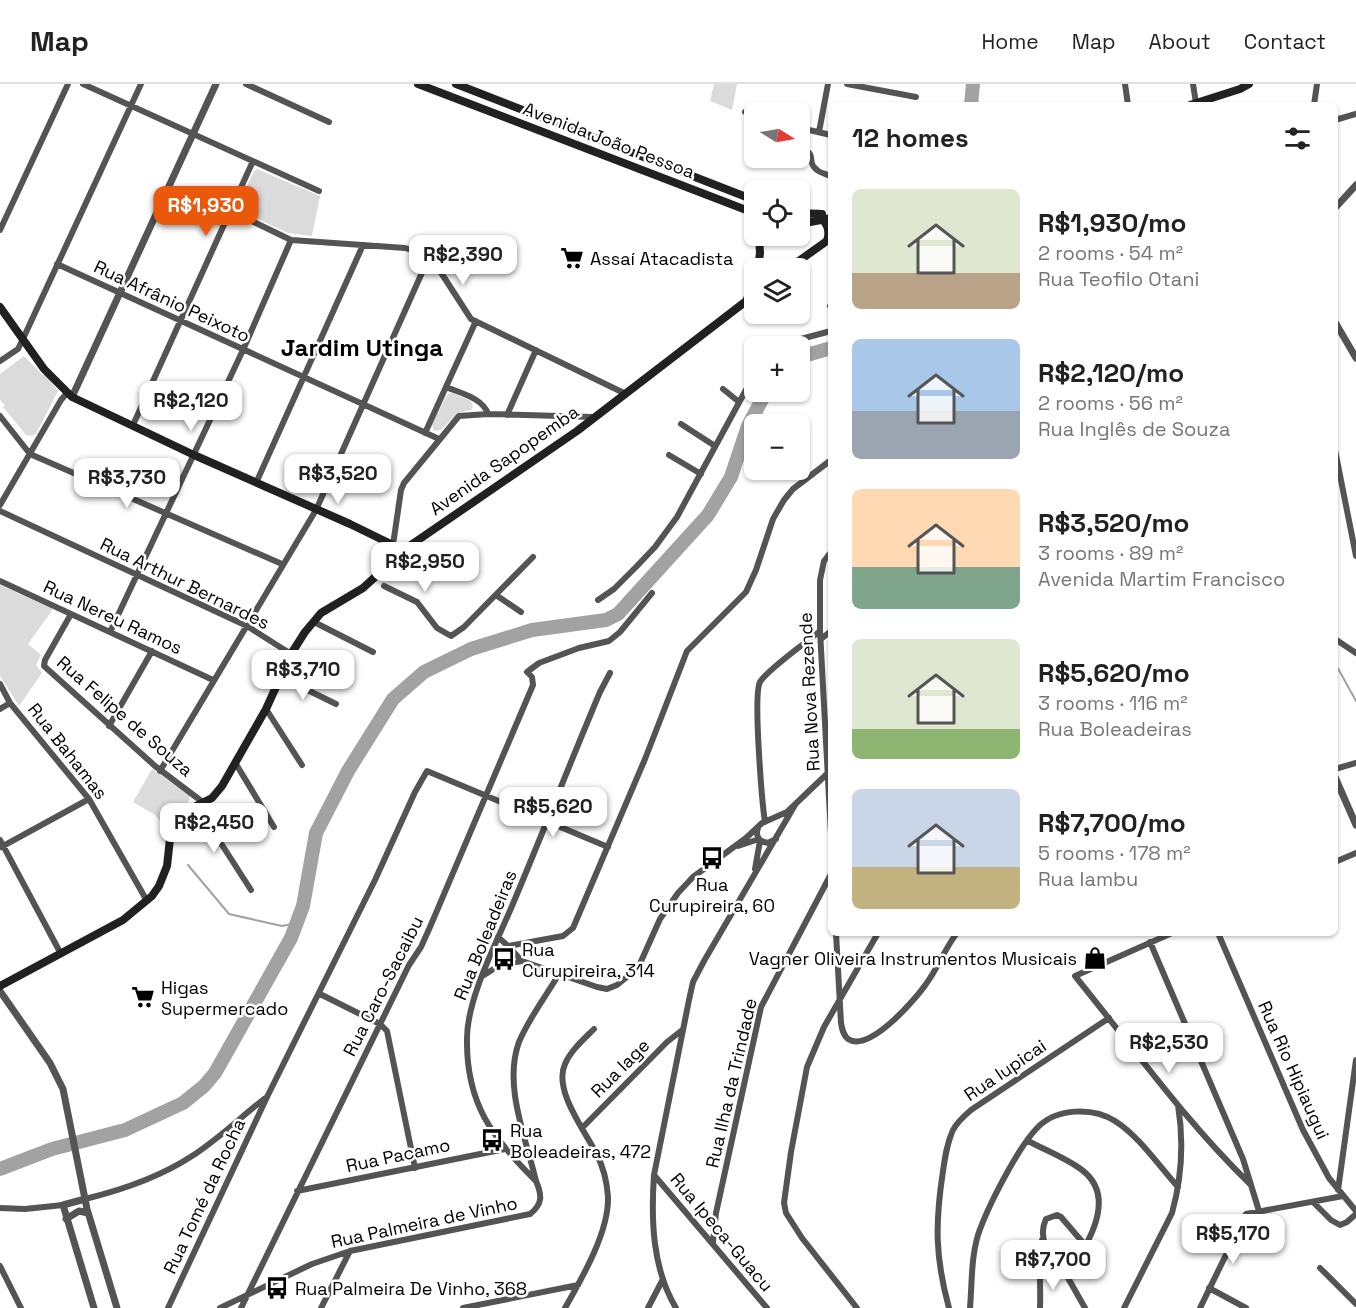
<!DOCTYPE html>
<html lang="en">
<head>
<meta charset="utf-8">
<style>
	body { margin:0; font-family:"Space Grotesk",sans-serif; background:#f2f2f2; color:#222; height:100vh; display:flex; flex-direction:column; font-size:22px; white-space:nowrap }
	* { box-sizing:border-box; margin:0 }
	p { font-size:20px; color:#767676 }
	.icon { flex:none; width:33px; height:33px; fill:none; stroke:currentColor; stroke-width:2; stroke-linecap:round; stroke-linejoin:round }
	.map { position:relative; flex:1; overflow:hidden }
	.side { position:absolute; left:828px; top:18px; width:510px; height:834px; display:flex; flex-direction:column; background:#fff; border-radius:9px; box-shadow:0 2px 4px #0004 }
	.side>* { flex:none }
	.needle { width:39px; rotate:101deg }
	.tools { position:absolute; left:744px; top:18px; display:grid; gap:12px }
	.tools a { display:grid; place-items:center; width:66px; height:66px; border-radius:9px; background:#fff; box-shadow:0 2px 4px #0004; font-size:30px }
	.price { position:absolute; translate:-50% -51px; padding:0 14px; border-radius:12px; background:#fff; color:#222; font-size:20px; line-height:39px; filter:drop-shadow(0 2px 3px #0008) }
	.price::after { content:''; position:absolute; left:50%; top:36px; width:18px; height:14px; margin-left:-9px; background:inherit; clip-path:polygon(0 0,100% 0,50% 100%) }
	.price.selected { background:#ea580c; color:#fff }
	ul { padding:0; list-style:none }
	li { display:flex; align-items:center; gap:18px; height:150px; padding:0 24px }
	li span { display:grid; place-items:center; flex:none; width:168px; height:120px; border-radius:9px; color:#555 }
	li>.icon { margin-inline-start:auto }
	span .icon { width:72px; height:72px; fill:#fffc; stroke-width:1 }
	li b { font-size:26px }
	h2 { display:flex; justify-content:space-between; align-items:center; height:72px; padding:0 24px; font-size:26px }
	header { display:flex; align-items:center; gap:36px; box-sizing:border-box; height:84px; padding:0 30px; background:#fff; border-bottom:2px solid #e0e0e0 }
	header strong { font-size:28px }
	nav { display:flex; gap:33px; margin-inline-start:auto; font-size:21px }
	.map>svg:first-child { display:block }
</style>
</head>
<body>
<header>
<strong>Map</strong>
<nav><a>Home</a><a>Map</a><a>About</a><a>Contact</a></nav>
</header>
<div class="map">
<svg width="1356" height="1224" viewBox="0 0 1356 1224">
	<rect width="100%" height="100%" fill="#fff"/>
	<path fill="#dbdbdb" d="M714 0H737L732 26 710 17Z
		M257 85 320 112 312 152 288 149 238 126V121L254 87Z
		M24 272 43 291 45 290 58 307 36 350 32 352 26 351 3 323 5 321 0 316V290Z
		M452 309 471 317 473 323 471 326 458 329 441 346 434 347 432 340 447 311Z
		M0 501 53 525 28 560 41 571 36 581 42 589 19 622 0 592Z
		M152 685 190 712C189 723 173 729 167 744L155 731 133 718Z"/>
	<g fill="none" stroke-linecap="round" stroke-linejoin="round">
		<path stroke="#a2a2a2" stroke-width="2" d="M1335 579 1356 617
			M188 781 229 830 282 842 297 839"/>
		<path stroke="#a2a2a2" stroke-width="14" d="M971 21 973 0
			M800 273 831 264
			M0 1085 52 1065 125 1046 183 1019 204 1002 215 989 233 957 291 854 303 822 316 749 348 687 393 615 424 588 471 565 532 546 606 536 618 530 708 431 731 393 748 342 766 308"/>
		<path stroke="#545454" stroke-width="6" d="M83 0 319 107
			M246 0 329 38
			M847 0 916 13
			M1125 0 1128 21
			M1193 0 1196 19
			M1314 21 1317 0
			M745 28 754 33
			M1335 36 1356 30
			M800 44 831 51
			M819 48 828 0
			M800 64C819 70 805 77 817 86 820 89 826 90 831 92
			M231 127 291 156 405 164 425 170 438 184 471 235 626 310
			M0 146 68 0
			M57 180 439 355
			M830 222 831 223
			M786 262 797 256 831 247
			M0 277 18 265 22 257 141 0
			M446 303C460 309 483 314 488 330
			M723 305 739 318
			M507 331 536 266
			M0 332 30 370 282 480
			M681 340 715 362
			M133 341 253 77
			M425 349 476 237
			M1335 366 1356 472
			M669 371 701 390
			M256 399 363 161
			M0 421 61 316 67 309
			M0 427 247 542 291 570
			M393 461 401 406 404 399 459 332 488 330 594 333
			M831 468 824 477 820 496V547L831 750
			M0 497 213 596
			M384 502 417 518 437 544 451 552 464 543 533 473
			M496 511 521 528
			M598 516 614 505 636 483 655 463 677 433 754 291
			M71 530 45 576 44 582 155 682 204 719
			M314 538 373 568
			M110 548 243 266 291 156
			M821 555 831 547
			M1335 555 1356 569
			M281 593 336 620
			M0 600 10 619 89 715 147 817
			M0 625 10 619
			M266 625 302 681
			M109 642 152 567
			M236 680 274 743
			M1335 685 1356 679
			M160 687 316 426 429 173
			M197 722 251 806
			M765 738C762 718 753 611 760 598 767 586 807 558 820 547
			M758 744C755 752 759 758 768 759L776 755
			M0 756 61 870
			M738 762 759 755
			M1 763 89 715
			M1335 778 1356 769
			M755 785 760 757
			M836 849 841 939C842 945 843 951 848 955 869 969 915 916 926 900 938 884 945 864 957 849
			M1172 849 1075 892C1132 962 1185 1037 1250 1100
			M1218 849 1303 1046 1329 1094 1356 1127
			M498 853 508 862 563 852 573 844 645 675 687 567 746 508 756 486 773 435 784 416 793 405 831 376
			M1150 858 1243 1075 1259 1127
			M508 862 522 877
			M484 891 500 881 522 877 597 903 607 905 617 901 638 884 660 835 678 809 693 793 746 754 762 739 787 728 831 686
			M320 910 380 940 387 947 415 1084
			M582 1044 667 958 681 947
			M1028 1057C1045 1066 1066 1074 1082 1086 1120 1115 1084 1163 1068 1194L1085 1224
			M654 1091 767 1224
			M536 1097C492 1054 466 1019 467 955 467 914 496 860 512 822 542 751 570 679 600 608L610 589
			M1338 1106 1356 976
			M297 1107 505 1065
			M85 1115C122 1106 160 1093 192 1072 217 1056 240 1034 264 1015
			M1314 1119 1331 1136 1340 1141 1347 1138 1356 1130
			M0 1124 25 1125 63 1121
			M713 1158 716 1129 761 923 831 790
			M0 1182 21 1224
			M1320 1184 1356 1220
			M1041 1190 1057 1180
			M1068 1194C1055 1177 1035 1158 1046 1135L1057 1131 1061 1133 1085 1161
			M1209 1204 1246 1224
			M168 1224 267 1013 375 796 415 708 427 687 608 763
			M220 1224 312 1180 350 1167 530 1130C543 1120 542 1111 536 1097 526 1054 503 1001 519 958 529 934 546 912 559 890
			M241 1224 409 881 421 863 430 843 533 601 532 593 527 588 539 579 579 564 609 557 620 548 652 509
			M321 1224 350 1167
			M463 1224 578 1201
			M565 1224C582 1194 609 1148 608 1113 607 1098 603 1082 596 1069 585 1047 553 1006 565 980 571 966 584 955 594 945
			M648 1224 663 1195
			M676 1224C652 1184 651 1135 654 1091L689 916 693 898 704 877 795 721
			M857 1224 802 1154 786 1129 784 1119 791 1068 807 983 824 943 878 849
			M949 1224C935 1173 935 1139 943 1087 945 1073 947 1059 953 1046 957 1038 964 1032 971 1026L1109 934
			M970 1224C972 1200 971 1174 978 1151 987 1124 1018 1063 1038 1043 1057 1024 1093 1023 1115 1037 1140 1053 1158 1081 1178 1103
			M1040 1224C1041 1201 1038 1178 1042 1156
			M1124 1224 1172 1129C1182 1093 1184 1058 1178 1021
			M1200 1224 1246 1130 1343 1112"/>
		<path stroke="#545454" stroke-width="7" d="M1335 124 1356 101
			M1335 238 1356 274
			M72 313 216 0
			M1335 693 1356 741
			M0 907 50 979 63 1005 87 1125 117 1224
			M85 1115 63 1121 94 1224
			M66 1135 79 1127 88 1129"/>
		<path stroke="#212121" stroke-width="8" d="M418 0 754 129
			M456 0 754 116
			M1190 21 1240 5 1249 0
			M800 129 822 130
			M817 130C826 138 831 145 827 157
			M800 140 831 134
			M758 184 760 169 759 152
			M789 184 831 154
			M747 215 754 197
			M0 223 44 285 72 313 194 371 350 440 393 461 400 469
			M0 902 123 836 152 812 159 802 167 782 170 755 175 737 184 728 212 714 222 702 266 625 291 570 305 548 321 529 363 504 408 463 577 347 754 211"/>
	</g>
	<defs>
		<g id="supermarket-bare" transform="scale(1.8)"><path d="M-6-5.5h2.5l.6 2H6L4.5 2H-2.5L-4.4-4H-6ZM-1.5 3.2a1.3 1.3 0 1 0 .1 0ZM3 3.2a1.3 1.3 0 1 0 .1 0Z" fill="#000" stroke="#fff" stroke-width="2.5" paint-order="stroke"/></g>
		<g id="bus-bare" transform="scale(1.8)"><path d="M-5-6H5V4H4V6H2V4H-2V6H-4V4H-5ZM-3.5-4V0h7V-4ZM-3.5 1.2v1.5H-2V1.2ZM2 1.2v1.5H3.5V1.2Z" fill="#000" stroke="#fff" stroke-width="2.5" paint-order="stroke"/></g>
		<g id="shop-bare" transform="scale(1.8)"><path d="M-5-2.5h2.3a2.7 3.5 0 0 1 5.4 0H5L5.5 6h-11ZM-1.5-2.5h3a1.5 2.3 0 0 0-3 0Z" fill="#000" stroke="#fff" stroke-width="2.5" paint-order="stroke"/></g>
	</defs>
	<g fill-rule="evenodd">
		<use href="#supermarket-bare" x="572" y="174"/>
		<use href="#bus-bare" x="712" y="774"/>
		<use href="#shop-bare" x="1095" y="874"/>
		<use href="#bus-bare" x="504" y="875"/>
		<use href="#supermarket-bare" x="143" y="913"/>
		<use href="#bus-bare" x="492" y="1056"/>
		<use href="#bus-bare" x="277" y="1204"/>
	</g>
	<g text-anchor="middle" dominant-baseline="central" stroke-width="5" stroke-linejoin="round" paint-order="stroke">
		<g font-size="18" fill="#000" stroke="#fff">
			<text transform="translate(609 56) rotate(21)">Avenida João Pessoa</text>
			<text transform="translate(172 217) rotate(25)">Rua Afrânio Peixoto</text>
			<text transform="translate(504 376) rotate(-35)">Avenida Sapopemba</text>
			<text transform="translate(185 499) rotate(26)">Rua Arthur Bernardes</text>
			<text transform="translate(113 533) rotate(25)">Rua Nereu Ramos</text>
			<text transform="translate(809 608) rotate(-93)">Rua Nova Rezende</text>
			<text transform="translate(125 632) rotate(41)">Rua Felipe de Souza</text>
			<text transform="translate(68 667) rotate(52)">Rua Bahamas</text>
			<text transform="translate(485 851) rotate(-68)">Rua Boleadeiras</text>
			<text transform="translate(383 902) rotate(-63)">Rua Caro-Sacaibu</text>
			<text transform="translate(620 984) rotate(-45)">Rua Iage</text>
			<text transform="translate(1005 986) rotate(-34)">Rua Iupicai</text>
			<text transform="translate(1294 986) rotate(66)">Rua Rio Hipiaugui</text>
			<text transform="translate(731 999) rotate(-77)">Rua Ilha da Trindade</text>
			<text transform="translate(398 1071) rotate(-12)">Rua Pacamo</text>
			<text transform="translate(204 1112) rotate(-65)">Rua Tomé da Rocha</text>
			<text transform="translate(424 1138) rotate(-12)">Rua Palmeira de Vinho</text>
			<text transform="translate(722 1148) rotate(50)">Rua Ipeca-Guacu</text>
		</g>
		<g font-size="18" fill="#000" stroke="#fff" text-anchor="start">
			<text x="590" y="174">Assaí Atacadista</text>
			<text x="712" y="800" text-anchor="middle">Rua<tspan x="712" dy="21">Curupireira, 60</tspan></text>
			<text x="522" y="865">Rua<tspan x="522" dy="21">Curupireira, 314</tspan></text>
			<text x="1077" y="874" text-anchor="end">Vagner Oliveira Instrumentos Musicais</text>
			<text x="161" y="903">Higas<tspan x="161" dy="21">Supermercado</tspan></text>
			<text x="510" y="1046">Rua<tspan x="510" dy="21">Boleadeiras, 472</tspan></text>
			<text x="295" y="1204">Rua Palmeira De Vinho, 368</text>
		</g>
		<g font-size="24" font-weight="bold" fill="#000" stroke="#fff">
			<text x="362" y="263">Jardim Utinga</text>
		</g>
	</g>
</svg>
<div class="tools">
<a><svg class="needle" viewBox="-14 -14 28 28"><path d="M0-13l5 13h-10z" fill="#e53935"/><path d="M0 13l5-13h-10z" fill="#767676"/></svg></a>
<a><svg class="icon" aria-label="locate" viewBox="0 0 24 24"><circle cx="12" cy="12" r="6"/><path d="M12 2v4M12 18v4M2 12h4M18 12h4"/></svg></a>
<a><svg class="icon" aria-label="layers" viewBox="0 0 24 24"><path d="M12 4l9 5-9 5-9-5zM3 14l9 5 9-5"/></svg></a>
<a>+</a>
<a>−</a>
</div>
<b class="price selected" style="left:206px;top:153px">R$1,930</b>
<b class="price" style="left:463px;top:202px">R$2,390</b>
<b class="price" style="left:191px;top:348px">R$2,120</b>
<b class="price" style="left:338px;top:421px">R$3,520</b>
<b class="price" style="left:127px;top:425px">R$3,730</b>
<b class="price" style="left:425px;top:509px">R$2,950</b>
<b class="price" style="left:303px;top:617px">R$3,710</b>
<b class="price" style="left:553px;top:754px">R$5,620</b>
<b class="price" style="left:214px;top:770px">R$2,450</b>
<b class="price" style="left:1169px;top:990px">R$2,530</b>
<b class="price" style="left:1233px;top:1181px">R$5,170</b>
<b class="price" style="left:1053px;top:1207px">R$7,700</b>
<section class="side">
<h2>12 homes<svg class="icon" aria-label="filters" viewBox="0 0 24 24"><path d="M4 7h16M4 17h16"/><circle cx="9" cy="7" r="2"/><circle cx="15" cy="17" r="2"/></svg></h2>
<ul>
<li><span style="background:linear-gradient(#dfe7d0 70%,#b9a48a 0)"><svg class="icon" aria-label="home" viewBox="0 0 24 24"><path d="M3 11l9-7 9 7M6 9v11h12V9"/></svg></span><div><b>R$1,930/mo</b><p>2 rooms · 54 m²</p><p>Rua Teofilo Otani</p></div></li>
<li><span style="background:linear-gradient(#a9c7e8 60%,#9aa5b1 0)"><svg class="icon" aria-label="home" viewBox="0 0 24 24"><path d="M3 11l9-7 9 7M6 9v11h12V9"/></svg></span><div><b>R$2,120/mo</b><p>2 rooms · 56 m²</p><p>Rua Inglês de Souza</p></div></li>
<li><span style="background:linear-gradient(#ffd9b3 65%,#7fa58c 0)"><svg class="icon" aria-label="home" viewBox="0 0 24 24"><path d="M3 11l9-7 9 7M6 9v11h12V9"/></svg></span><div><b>R$3,520/mo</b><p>3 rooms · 89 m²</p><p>Avenida Martim Francisco</p></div></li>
<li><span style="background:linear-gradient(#dfe7d0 75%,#8fb573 0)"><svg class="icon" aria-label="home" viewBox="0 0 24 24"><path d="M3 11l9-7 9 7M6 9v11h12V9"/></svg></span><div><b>R$5,620/mo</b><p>3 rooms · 116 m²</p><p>Rua Boleadeiras</p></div></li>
<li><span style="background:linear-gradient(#c9d6e8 65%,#c2b280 0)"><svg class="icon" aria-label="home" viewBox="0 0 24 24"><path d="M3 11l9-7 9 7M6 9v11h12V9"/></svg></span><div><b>R$7,700/mo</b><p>5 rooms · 178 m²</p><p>Rua Iambu</p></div></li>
</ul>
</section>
</div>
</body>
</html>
